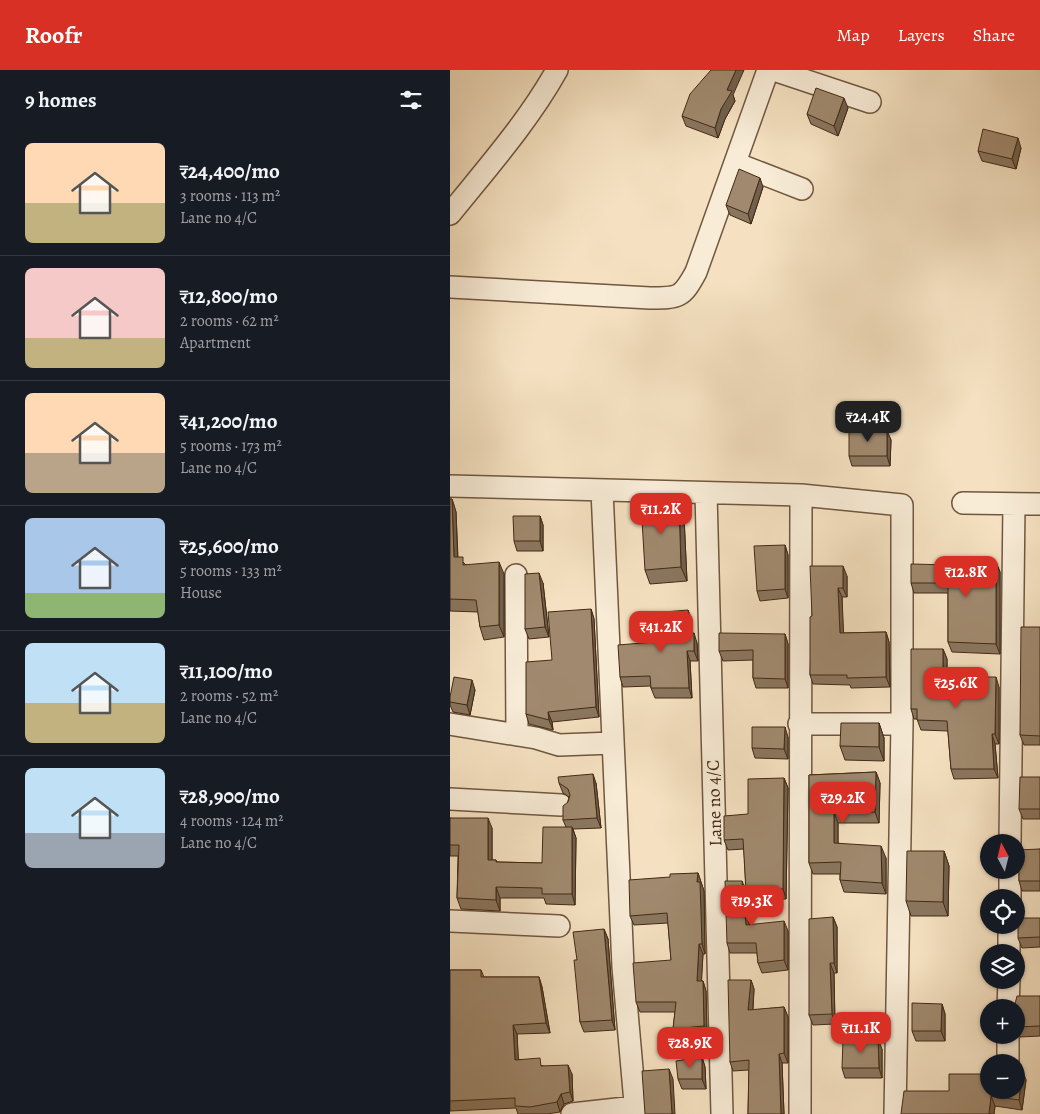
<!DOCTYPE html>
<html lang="en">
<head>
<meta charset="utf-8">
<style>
	body { margin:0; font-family:Alegreya,serif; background:#242831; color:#f1f3f6; height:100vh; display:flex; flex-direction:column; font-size:19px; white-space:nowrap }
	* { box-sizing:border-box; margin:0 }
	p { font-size:16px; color:#9ea1a6 }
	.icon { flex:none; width:28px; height:28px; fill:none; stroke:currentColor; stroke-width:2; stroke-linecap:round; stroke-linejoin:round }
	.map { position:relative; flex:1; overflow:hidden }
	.side { display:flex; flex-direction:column; background:#171b24; width:450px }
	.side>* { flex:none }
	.needle { width:32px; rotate:353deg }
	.controls { position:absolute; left:530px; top:764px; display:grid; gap:10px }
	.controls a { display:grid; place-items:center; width:45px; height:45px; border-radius:50%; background:#171b24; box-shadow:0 1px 4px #0004; font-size:25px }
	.price { position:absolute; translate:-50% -42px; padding:0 11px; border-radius:10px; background:#d93025; color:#fff; font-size:16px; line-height:32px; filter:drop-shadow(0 1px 2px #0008) }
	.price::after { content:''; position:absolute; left:50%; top:30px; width:15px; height:11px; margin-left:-8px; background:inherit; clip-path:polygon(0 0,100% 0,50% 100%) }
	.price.selected { background:#222; color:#fff }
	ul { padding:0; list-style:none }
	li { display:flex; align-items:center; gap:15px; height:125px; padding:0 25px }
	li+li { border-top:1px solid #363941 }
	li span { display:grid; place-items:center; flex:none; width:140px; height:100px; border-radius:8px; color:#555 }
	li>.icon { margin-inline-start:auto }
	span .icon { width:60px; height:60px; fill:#fffc; stroke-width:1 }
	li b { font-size:21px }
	h2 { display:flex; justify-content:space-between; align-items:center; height:60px; padding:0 25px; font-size:21px }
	header { display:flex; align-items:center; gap:30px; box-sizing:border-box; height:70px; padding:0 25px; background:#d93025; color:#fff }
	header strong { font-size:24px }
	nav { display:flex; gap:28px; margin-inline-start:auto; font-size:18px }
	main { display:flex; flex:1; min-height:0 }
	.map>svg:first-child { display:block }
</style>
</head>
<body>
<header>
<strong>Roofr</strong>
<nav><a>Map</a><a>Layers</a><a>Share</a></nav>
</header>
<main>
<section class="side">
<h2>9 homes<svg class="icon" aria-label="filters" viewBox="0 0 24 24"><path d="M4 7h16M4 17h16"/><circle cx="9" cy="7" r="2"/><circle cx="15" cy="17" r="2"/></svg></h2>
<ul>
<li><span style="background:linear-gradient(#ffd9b3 60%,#c2b280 0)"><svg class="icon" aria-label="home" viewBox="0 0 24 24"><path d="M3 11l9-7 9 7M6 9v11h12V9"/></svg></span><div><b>₹24,400/mo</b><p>3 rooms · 113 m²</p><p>Lane no 4/C</p></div></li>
<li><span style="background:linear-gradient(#f6c9c9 70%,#c2b280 0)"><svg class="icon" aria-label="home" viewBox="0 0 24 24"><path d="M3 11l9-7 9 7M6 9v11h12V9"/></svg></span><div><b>₹12,800/mo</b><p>2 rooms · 62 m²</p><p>Apartment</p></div></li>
<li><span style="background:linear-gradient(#ffd9b3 60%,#b9a48a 0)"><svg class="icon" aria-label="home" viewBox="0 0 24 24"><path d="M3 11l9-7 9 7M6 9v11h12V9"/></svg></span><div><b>₹41,200/mo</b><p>5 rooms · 173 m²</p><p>Lane no 4/C</p></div></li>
<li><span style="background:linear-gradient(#a9c7e8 75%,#8fb573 0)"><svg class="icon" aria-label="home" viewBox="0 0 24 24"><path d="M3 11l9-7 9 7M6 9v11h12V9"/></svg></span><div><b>₹25,600/mo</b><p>5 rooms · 133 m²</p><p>House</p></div></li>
<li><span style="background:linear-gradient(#bfe0f5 60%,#c2b280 0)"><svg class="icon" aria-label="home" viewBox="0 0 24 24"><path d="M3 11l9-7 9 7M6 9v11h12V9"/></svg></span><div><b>₹11,100/mo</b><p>2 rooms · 52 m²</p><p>Lane no 4/C</p></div></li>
<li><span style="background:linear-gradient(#bfe0f5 65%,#9aa5b1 0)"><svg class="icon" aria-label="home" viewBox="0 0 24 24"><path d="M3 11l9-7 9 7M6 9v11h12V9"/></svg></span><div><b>₹28,900/mo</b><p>4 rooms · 124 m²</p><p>Lane no 4/C</p></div></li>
</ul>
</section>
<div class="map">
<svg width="590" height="1044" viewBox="0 0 590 1044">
	<rect width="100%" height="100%" fill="#f5e1c1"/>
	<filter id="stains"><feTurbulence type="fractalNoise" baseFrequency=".004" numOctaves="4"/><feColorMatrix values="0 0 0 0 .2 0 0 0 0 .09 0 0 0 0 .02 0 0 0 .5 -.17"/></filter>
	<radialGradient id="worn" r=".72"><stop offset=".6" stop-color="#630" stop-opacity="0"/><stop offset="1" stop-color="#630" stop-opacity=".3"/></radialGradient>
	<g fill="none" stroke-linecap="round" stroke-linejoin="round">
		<g stroke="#70573f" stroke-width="24">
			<path id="minor" d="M324 0 420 32
				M285 93 352 119
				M0 144C37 98 78 52 107 0
				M0 217 200 228C229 228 232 228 246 202L318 0
				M0 416 351 425 452 435V654L445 1044
				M152 420 173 897 186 1044
				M256 423 272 1044
				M513 433 590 434
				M66 505 67 665
				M0 654 86 668 109 675 163 673
				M349 654H452
				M0 729 111 735
				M560 772 564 434
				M560 828V800
				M0 851 109 856
				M559 882V855
				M558 938 559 910
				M558 992V965
				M122 1044 185 1037
				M350 1044 351 425"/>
		</g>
		<use href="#minor" stroke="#f8ecd7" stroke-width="21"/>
	</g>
	<path fill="#8a765f" stroke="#432914" d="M283 25 285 31 275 49 268 68 236 56 232 46Z
		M398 38 388 66 361 54 357 44Z
		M571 78 566 99 532 91 528 81Z
		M313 117 301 154 280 145 276 135Z
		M437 361 441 370 440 396H402L399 386Z
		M0 429H2L6 442 8 487 16 495 54 504V567L34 570 30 557 28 542 0 541Z
		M90 446 93 455V481H67L64 471Z
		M234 447 237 511 200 514 195 500Z
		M335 475 338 485V528L310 531 307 521Z
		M546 492 550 502V584L502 582 498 572V523H464L461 513 502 495Z
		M397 506V527H392L393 563 436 562 439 572 440 617 401 618 400 615 363 614 360 605 362 546Z
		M93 513 99 567 79 569 75 559Z
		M141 539 144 549 149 647 102 652 103 660 79 654 76 644 102 590Z
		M242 550V563L247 573 248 591H240L242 628H205L201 618V616L173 617 170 607 204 572Z
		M590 557V675H574L570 665Z
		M335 564 338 574V618H306L303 608V590L273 591 269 581Z
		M493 579 497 589V607L549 617V674H545L548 708 504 709 501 699 498 661 471 660 467 649H464L461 639Z
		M25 620 20 645 3 642 0 635V627Z
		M429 653 434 668V691L395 690 390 676Z
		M338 667V689L305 688 302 678Z
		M426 702 430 713 429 753H388V773L436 788V824L394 822 390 810V804H363L359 793V705Z
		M590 707V749H573L569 739Z
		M334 708 338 718 336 829 299 831 296 821 299 855 338 861V900L312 903 308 893 307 883H280L277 873 296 820 294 779 278 780 274 770Z
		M109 713H146L151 758 123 759 126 768 125 835 96 834 94 828H50V841L11 839 7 828 8 786H0V748L42 758V790H46L47 792 92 793 116 757 113 750 119 727 113 723Z
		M590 779V821H572L569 811V791L566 784Z
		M494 781 499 796 498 846H461L456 831Z
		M248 803 254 821 255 884H253L251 911H253L256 921 257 966 227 968 223 959 225 942H190L186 932 221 890 218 853 184 855 180 846 220 807Z
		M383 847 387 857V903H384L385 954 363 955 359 945Z
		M590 848V877L572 878 568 868Z
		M154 859 158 869 165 960 134 962 130 952 127 890Z
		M0 900H31L34 907H89L92 917 100 963 67 964 68 989 122 1004 123 1031 114 1034 110 1042 97 1044H68L66 1038 0 1041Z
		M301 910 304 919 303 940 334 937 338 947V993H332L334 1044H298L299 1000 283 1001 280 992Z
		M590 926V966L570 967 566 957V938Z
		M492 934 495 944V971H466L462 961Z
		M432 979V1008H395L392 998Z
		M252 987 255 997 256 1019H232L228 1009Z
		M572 1000 576 1010 572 1040 545 1036 544 1044H451L539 1020Z"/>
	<path fill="#70604d" stroke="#432914" d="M286 0H294L283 25 285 31 275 49 268 68 265 58 277 20Z
		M394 28 398 38 388 66 384 56Z
		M568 68 571 78 566 99 562 89Z
		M310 108 313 117 301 154 298 144Z
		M437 361 441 370 440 396 437 386Z
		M2 429 6 442 8 499 4 487Z
		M229 432 234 447 237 511 231 497Z
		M90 446 93 455V481L90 471Z
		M335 475 338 485V528L335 519Z
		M49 492 54 504V567L49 555Z
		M546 492 550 502V584L546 574Z
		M393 496 397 506V527L393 518Z
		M89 503 93 513 99 567 95 557Z
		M388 518 392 527 394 572 390 563Z
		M141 539 144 549 149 647 146 637Z
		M238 540 242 550 243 573 239 563Z
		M436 562 439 572 440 617 436 607Z
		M244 563 247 573 248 591 244 581Z
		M335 564 338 574V618L335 609Z
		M493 579 497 589V617L493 607Z
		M237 581 240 591 242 628 239 618Z
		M546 607 549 617V674L545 664Z
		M22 610 25 620 20 645 17 635Z
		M98 642 102 652 103 660 99 650Z
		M429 653 434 668V691L429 677Z
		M335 657 338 667V689L334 679Z
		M542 664 545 674 548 708 544 699Z
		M426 702 430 713 429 753 425 742Z
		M143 704 146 713 151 758 147 748Z
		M334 708 338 718 336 829 333 819Z
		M384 742 388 753V784L384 773Z
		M38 748 42 758V801L38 790Z
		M122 757 126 768 125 835 122 824Z
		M431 776 436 788V824L432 813Z
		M494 781 499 796 498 846 493 832Z
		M248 803 254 821 255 884 252 874 247 812Z
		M292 811 296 821 300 865 296 855Z
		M46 817 50 828V841L46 830Z
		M383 847 387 857V903L384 893Z
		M334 851 338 861V900L334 890Z
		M154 859 158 869 165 960 162 950Z
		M249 874 253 884 251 921 247 911Z
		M380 893 384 903 385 954 382 944Z
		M89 907 92 917 100 963 96 953Z
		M301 910 304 919 302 950 298 940Z
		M253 911 256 921 257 966 254 956Z
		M492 934 495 944V971L491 961Z
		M334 937 338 947V993L334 983Z
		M63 955 67 964 69 999 65 990Z
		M428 969 432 979V1008L429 998Z
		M329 984 332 993 334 1044H331Z
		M252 987 255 997 256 1019 252 1009Z
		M118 995 122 1004 123 1031 120 1022Z
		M219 999 223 1009 225 1044H222Z
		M572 1000 576 1010 572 1040 569 1030Z
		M111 1024 114 1034 110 1042 107 1032Z
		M541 1026 545 1036 544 1044H539Z"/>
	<path fill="#a0896e" stroke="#432914" d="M261 0H286L277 20 282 21 271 39 265 58 232 46 240 24Z
		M366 18 394 28 384 56 357 44Z
		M533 59 568 68 562 89 528 81Z
		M289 99 310 108 298 144 276 135Z
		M399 360 437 361V386H399Z
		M0 429H2L4 487H13V495L49 492V555L30 557 26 530 0 529Z
		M229 432 231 497 195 500 191 434Z
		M63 446H90V471H64Z
		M335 475V519L307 521 304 476Z
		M502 491 546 492V574L498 572V513H461V494L502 495Z
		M360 496H393V518H388L390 563 436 562V607L397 608V605H360V547L362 546Z
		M89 503 95 557 75 559V504Z
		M141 539 146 637 98 642 99 650 76 644V592L102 590 98 542Z
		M238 540 239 563H244V581H237L239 618H201L200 606 170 607 168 575 204 572 203 543Z
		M571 557H590V666L570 665Z
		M269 563 335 564V609L303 608V580L269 581Z
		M461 579H493V607H546L545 664H542L544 699H501L497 651 467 650V639H461Z
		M4 607 22 610 17 635 0 632V627Z
		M391 653H429V677L390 676Z
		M302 657H335L334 679 302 678Z
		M426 702 425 742H384V773L431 776 432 813 390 810 391 792 359 793V705Z
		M143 704 147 748 113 750V736L118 732 120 725 118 719 109 713 108 707Z
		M570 707H590V739H569Z
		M334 708 333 819 296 821 293 769 274 770V746L298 744V709Z
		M0 748H38V790H46V792L92 793 93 757H122V824H92V818L46 817V830L7 828 9 775H0Z
		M590 779V811H569V790L566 784V780Z
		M457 781H494L493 832 456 831Z
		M248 803 247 812H250L252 874H249L247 911H253L254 956 223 959 226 932H186L183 893 221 890 217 843 180 846 179 810 220 807V804Z
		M275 811H292L296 855 334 851V890L308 893 306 873H277Z
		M383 847 384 893H380L382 944 359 945V849Z
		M568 848H590V867L568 868Z
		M154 859 162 950 130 952 124 890H127L123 862Z
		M0 900H31V907H89L96 953 63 955 65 990 90 988 91 996 118 995 120 1022 111 1024 107 1032 80 1037 65 1036V1028L0 1031Z
		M278 910H301L298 940 334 937V983L329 984 331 1044H298L299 990 280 992Z
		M567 926H590V956L567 957 566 938H561L565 934Z
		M462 933 492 934 491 961H462Z
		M393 969H428L429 998H392Z
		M252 987V1009H228L226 991Z
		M219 999 222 1044H195L192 1001Z
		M566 999 572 1000 569 1030 541 1026 539 1044H451L454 1021H499V1004H539V1020H566Z"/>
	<g text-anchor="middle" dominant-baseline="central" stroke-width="4" stroke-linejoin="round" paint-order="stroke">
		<g font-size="18" fill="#432914" stroke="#f8ecd7">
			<text transform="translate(264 733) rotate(-92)">Lane no 4/C</text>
		</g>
	</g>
	<rect width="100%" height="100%" filter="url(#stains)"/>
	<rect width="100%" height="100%" fill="url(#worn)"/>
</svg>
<div class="controls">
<a><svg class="needle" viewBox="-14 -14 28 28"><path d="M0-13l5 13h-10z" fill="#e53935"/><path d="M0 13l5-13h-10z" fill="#9ea1a6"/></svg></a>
<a><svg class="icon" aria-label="locate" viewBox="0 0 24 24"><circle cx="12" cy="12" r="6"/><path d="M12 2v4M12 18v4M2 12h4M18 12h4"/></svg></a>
<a><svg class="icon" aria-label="layers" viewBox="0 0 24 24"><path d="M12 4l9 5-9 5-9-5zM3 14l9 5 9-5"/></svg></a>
<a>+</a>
<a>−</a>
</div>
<b class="price selected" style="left:418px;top:373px">₹24.4K</b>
<b class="price" style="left:211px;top:465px">₹11.2K</b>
<b class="price" style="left:516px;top:528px">₹12.8K</b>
<b class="price" style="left:211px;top:583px">₹41.2K</b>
<b class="price" style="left:506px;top:639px">₹25.6K</b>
<b class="price" style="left:393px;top:754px">₹29.2K</b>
<b class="price" style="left:302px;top:857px">₹19.3K</b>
<b class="price" style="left:411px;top:984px">₹11.1K</b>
<b class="price" style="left:240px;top:999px">₹28.9K</b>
</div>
</main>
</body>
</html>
